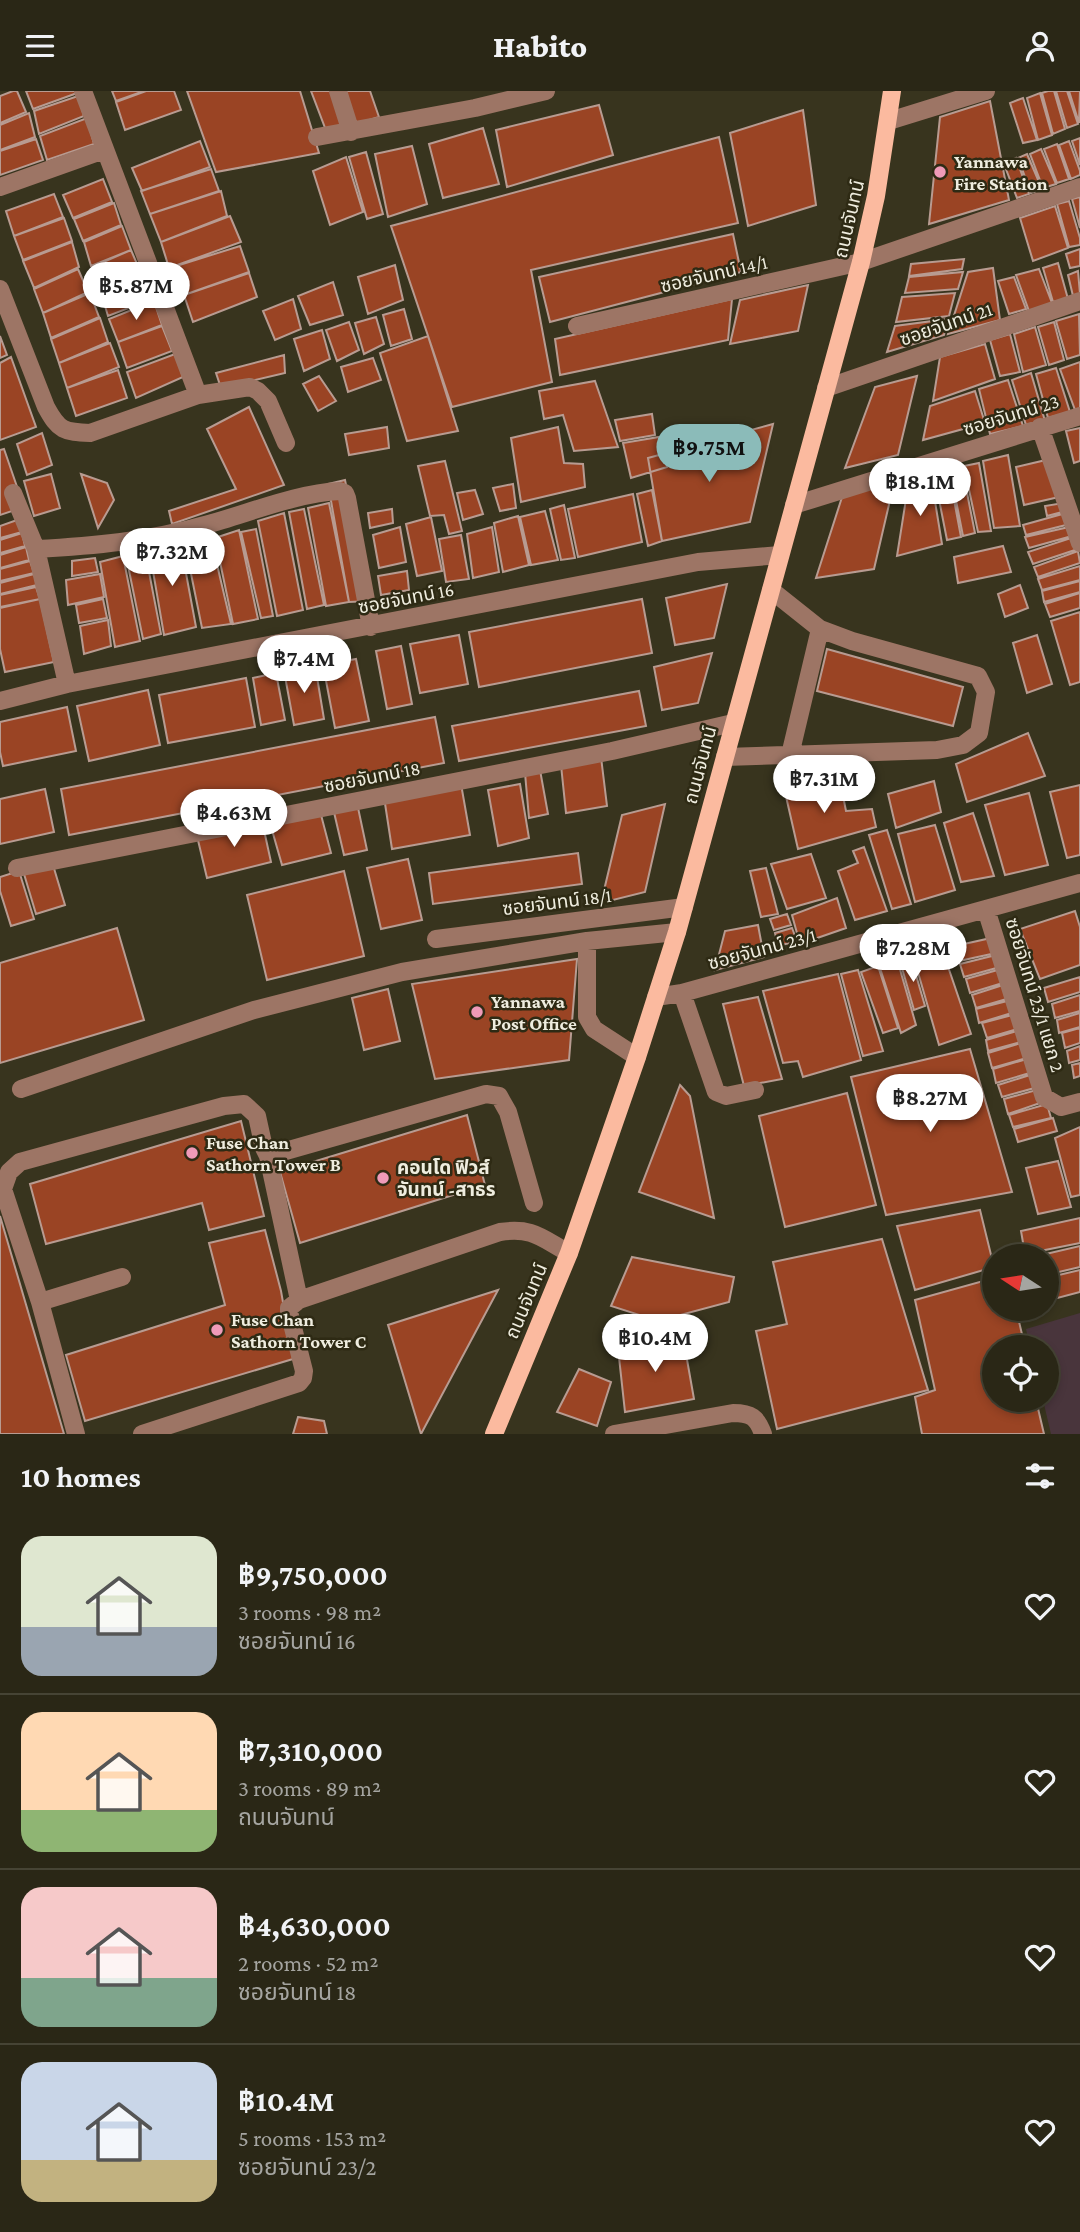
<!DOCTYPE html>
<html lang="en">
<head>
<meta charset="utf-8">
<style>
	body { margin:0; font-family:"Crimson Pro","Noto Sans Thai",serif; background:#322f1f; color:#f1f3f6; height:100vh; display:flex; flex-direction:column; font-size:26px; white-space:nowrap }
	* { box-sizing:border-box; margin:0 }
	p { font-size:23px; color:#a5a5a1 }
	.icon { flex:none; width:38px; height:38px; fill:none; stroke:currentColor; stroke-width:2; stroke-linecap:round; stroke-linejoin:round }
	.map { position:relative; height:1343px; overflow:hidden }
	.panel { display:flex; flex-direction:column; background:#2a2716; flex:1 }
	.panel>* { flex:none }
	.needle { width:46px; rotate:282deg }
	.buttons { position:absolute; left:982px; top:1153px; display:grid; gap:14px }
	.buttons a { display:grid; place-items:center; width:77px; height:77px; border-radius:50%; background:#2a2716; box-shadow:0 4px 10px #0003,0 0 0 2px #464435; font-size:35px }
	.price { position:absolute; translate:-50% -60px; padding:0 16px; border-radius:24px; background:#fff; color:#222; font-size:23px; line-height:46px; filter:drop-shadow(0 2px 4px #0008) }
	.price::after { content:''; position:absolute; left:50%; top:42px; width:21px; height:16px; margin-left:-10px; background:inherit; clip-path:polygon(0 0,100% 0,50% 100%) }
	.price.selected { background:#8bbbb9; color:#111 }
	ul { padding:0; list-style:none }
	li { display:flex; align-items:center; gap:21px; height:175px; padding:0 21px }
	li+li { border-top:2px solid #464435 }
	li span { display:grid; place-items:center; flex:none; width:196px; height:140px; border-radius:21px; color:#555 }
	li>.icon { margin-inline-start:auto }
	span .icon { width:84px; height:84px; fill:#fffc; stroke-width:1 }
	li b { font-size:30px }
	h2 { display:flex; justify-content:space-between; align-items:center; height:84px; padding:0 21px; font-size:30px }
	header { display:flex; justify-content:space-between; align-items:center; height:91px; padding:0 21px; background:#2a2716; font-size:32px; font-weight:800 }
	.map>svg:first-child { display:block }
</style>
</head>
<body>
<header><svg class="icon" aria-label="menu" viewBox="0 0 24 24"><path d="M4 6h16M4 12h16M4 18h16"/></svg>Habito<svg class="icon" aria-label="person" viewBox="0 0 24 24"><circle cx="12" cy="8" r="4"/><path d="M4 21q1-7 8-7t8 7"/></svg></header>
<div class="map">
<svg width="1080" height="1343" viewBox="0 0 1080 1343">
	<rect width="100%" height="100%" fill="#38341e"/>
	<path fill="#49353c" d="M1080 1222V1343H1051L1043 1309H1046V1256H1030L1026 1238Z"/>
	<path fill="#9a4424" stroke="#b89b91" stroke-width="2" d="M13 0H17L26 21 0 32V5Z
		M26 0H79L80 1 33 18Z
		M112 0H144L116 10Z
		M146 0H174L181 19 125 39 116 11Z
		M187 0H300L319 62 216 81Z
		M311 0H333L346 37 327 42Z
		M342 0H370L379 26 353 34Z
		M1048 0H1054L1065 38 1053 43 1042 2Z
		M1056 0H1067L1078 33 1067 37Z
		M1069 0H1080L1079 32Z
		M1040 2 1052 44 1038 49 1027 7Z
		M78 5 84 25 39 43 34 20Z
		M1023 7 1037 49 1023 52 1010 12Z
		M990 10 1009 109 929 133 940 26Z
		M599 14 613 64 507 96 496 39Z
		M803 19 816 114 748 135 730 42Z
		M29 22 35 46 0 59V34Z
		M87 27 94 53 47 69 40 45Z
		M483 37 499 93 443 107 429 53Z
		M719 46 738 132 531 179 552 291 452 316 391 135Z
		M1080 47V74L1072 50Z
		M36 48 43 69 0 84V60Z
		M200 50 210 76 142 100 132 77Z
		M1069 50 1080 80V84L1071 88 1059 54Z
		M1057 53 1069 88 1057 92 1044 58Z
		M412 55 427 113 388 126 375 63Z
		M1041 58 1056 93 1043 97 1030 63Z
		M366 61 383 123 367 128 349 66Z
		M1027 63 1042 98 1031 102 1018 67Z
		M346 66 363 121 330 134 313 80Z
		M1016 67 1029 103 1017 107 1004 73Z
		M211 78 219 100 150 123 141 100Z
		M103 88 112 111 73 127 63 104Z
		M221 100 227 125 161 151 150 123Z
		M54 103 63 126 14 145 6 120Z
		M1080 106V137L1072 108Z
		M1069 110 1080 147V154L1069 156 1057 113Z
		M114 112 121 134 83 150 74 128Z
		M1055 115 1068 157 1033 170 1020 127Z
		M230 125 241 151 169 177 161 151Z
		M64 127 72 150 23 169 14 145Z
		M122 135 131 159 91 175 84 151Z
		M733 143 741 181 550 231 539 186Z
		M72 151 79 176 34 197 23 170Z
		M240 155 249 181 184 204 173 176Z
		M1080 158V175L1070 177 1066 163Z
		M131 159 140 180 100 197 92 176Z
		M964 168 962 178 909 185 911 173Z
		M1058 172 1068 208 1053 211 1043 177Z
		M395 174 403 209 368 223 358 186Z
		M993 177 1000 229 948 243 968 181Z
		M78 178 88 201 43 222 34 198Z
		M1039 178 1052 212 1029 220 1016 184Z
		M1078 180 1080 203 1073 205 1068 184Z
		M141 181 152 208 108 225 100 198Z
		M963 181 958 198 905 202 909 186Z
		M249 182 257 206 193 231 184 204Z
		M1014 186 1026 218 1009 223 998 190Z
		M333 191 343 224 310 234 298 205Z
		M808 194 798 240 730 253 740 209Z
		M90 202 99 226 51 247 43 222Z
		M955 202 949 225 896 231 902 206Z
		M293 208 301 238 275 249 263 220Z
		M732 208 728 249 560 284 555 248Z
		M154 210 162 234 118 251 109 228Z
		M404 218 412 248 391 255 383 224Z
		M1079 223 1080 264 1067 268 1056 230Z
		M376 226 384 253 364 263 355 232Z
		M100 227 108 251 59 272 51 248Z
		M948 228 944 244 887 261 895 235Z
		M349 231 359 259 337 270 326 239Z
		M1054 231 1064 269 1049 274 1038 236Z
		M162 235 172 260 127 277 118 251Z
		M1035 236 1046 274 1023 281 1014 243Z
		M322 239 330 268 304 280 294 248Z
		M1010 243 1020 281 1000 285 990 249Z
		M0 245 7 264 0 267Z
		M428 245 458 340 407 350 380 262Z
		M110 252 119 276 67 297 59 272Z
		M985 253 995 288 933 310 940 266Z
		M175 263 183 286 136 307 127 281Z
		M284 264 285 282 221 297 216 282Z
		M11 266 36 336 0 349V272Z
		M373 267 381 289 348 301 341 276Z
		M1080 271V317L1075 319 1060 278Z
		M1056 277 1070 321 1048 327 1036 283Z
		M118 279 127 307 76 325 67 297Z
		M1031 282 1045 330 1026 334 1012 289Z
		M319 285 336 310 318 320 303 293Z
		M917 285 898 364 845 377 875 296Z
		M1008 289 1023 335 990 343 979 298Z
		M595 290 618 356 574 360 563 324 544 328 539 300Z
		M975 300 985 332 923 349 930 315Z
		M249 316 284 394 172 433 169 420 236 398 207 338Z
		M652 323 655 344 620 350 615 329Z
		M773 333 750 431 662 450 648 367Z
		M387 336 389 357 349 364 345 343Z
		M558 336 564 372 583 373 585 396 521 411 511 347Z
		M1080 337V370L1074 372 1066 340Z
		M42 342 52 374 27 384 17 353Z
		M659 346 667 376 631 387 623 352Z
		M4 358 24 416 0 424V359Z
		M1008 364 1020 435 994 437 983 370Z
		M1046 369 1059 406 1024 414 1016 376Z
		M445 370 462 440 449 443 444 424 430 425 418 375Z
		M979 372 991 440 978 441 964 375Z
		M962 377 975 442 963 445 950 379Z
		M949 382 961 446 947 449 934 383Z
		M51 383 60 417 34 425 24 390Z
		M81 383 107 392 114 409 98 437Z
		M931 386 942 453 897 465 909 389Z
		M345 389 369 510 349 511 328 393Z
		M894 392 874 478 816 487 844 400Z
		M513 393 516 417 500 420 493 397Z
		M475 399 483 423 463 429 457 402Z
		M652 399 662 450 648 455 637 403Z
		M633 403 642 451 578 466 568 418Z
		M329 412 349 511 326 515 308 417Z
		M1063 412 1066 420 1047 425 1045 415Z
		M564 414 575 467 561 469 550 418Z
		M304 418 324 514 307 518 289 421Z
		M392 418 393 432 370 437 368 422Z
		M545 420 558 469 531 474 520 426Z
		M284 422 303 519 277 525 258 430Z
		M1066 422 1070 433 1026 444 1023 434Z
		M518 425 529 474 503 481 494 432Z
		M431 426 442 480 417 485 406 433Z
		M17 429 22 441 0 447V435Z
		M400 436 406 471 379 477 373 444Z
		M492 436 499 481 473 487 467 443Z
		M1069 436 1072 445 1029 457 1025 446Z
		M256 438 273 525 261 527 241 441Z
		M239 439 258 528 233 533 215 447Z
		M22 442 25 455 0 462V449Z
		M461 444 469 488 446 491 439 448Z
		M1074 446 1078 458 1033 473 1028 461Z
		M211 448 231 533 202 537 185 453Z
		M180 450 196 536 164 544 149 457Z
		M144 455 161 543 143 548 125 460Z
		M1003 455 1011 481 958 492 954 466Z
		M26 456 29 469 0 477V464Z
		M1078 460 1080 472 1038 486 1034 476Z
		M123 465 140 550 115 556 100 471Z
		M95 467 98 481 72 485V470Z
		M30 470 34 482 0 490V478Z
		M1080 475V489L1042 499 1038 488Z
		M407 480 409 499 381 504 378 485Z
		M34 483 37 494 0 503V492Z
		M100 483 104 506 68 514 66 489Z
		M1080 490V501L1044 511 1042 500Z
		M727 493 714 547 675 554 666 507Z
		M1020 494 1028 517 1005 526 998 503Z
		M36 496 40 508 0 516V504Z
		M1080 502V517L1050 526 1045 513Z
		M40 508 54 571 5 581 0 558V517Z
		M103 508 107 527 79 532 76 514Z
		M642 508 652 562 479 596 469 541Z
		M1080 521V591L1070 594 1051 530Z
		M108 529 111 555 84 563 80 535Z
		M459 544 468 593 420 602 410 553Z
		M1037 544 1052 593 1027 602 1013 552Z
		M401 555 412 613 387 618 376 560Z
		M827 558 963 596 953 635 817 600Z
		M712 562 698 612 662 619 654 576Z
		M356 568 369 630 335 637 323 574Z
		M315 574 324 628 294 634 284 580Z
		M276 582 285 629 261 634 253 587Z
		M246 587 255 636 168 652 159 604Z
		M148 599 160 654 89 670 77 615Z
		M639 600 646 635 459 670 452 635Z
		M67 616 76 660 3 675 0 661V631Z
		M435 626 444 672 69 744 61 698Z
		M1028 642 1045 685 967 711 956 673Z
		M601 666 607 715 566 722 561 674Z
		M540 679 548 723 529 727 525 682Z
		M840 690 846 720 872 718 876 736 798 758 785 701Z
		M934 690 941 721 896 737 888 703Z
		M461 693 470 744 392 758 384 706Z
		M520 693 529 747 498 755 488 699Z
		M1080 694V764L1067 767 1050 701Z
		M45 698 54 741 0 753V708Z
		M1029 702 1048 774 1005 784 985 714Z
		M357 712 367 759 344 764 333 717Z
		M665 713 645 801 601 812 622 724Z
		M320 720 331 762 282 774 270 732Z
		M973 722 994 785 961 791 944 732Z
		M262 730 271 771 207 787 197 745Z
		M935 734 955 799 915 811 898 743Z
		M887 739 911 813 892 818 869 744Z
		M864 756 887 820 855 829 838 780 858 772 853 760Z
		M578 762 582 793 433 813 429 782Z
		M811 763 826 807 787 818 771 773Z
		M408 768 422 829 381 838 367 777Z
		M53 774 65 814 36 823 24 783Z
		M766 777 778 823 761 826 750 780Z
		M19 780 34 828 11 835 0 800V786Z
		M344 780 364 865 267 889 247 804Z
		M837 807 846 837 800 853 792 824Z
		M1075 820 1080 836V874L1040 888 1020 838Z
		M787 823 791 834 774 839 770 828Z
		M758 834 764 866 715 879 725 840Z
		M117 837 144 929 0 972V872Z
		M792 837 797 850 778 855 775 842Z
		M991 847 996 862 959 870 955 855Z
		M942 858 971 943 939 954 913 864Z
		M996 864 1000 876 964 886 960 873Z
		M911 867 925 915 914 919 900 870Z
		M577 868 569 969 435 988 412 893Z
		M897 868 916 934 901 942 879 874Z
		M878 875 898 937 883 942 861 881Z
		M1001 878 1006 891 970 902 966 888Z
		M858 879 883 960 863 965 841 883Z
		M838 883 861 969 803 986 798 970 783 972 763 900Z
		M1080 886V901L1048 911 1044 897Z
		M1006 893 1010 907 976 917 972 904Z
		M388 898 400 950 364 959 352 907Z
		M1080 904V920L1055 927 1052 913Z
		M758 906 782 988 744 995 723 913Z
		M1011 909 1015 921 979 932 976 918Z
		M1080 922V936L1059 942 1057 929Z
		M1016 923 1021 937 987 947 982 932Z
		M1080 937V952L1065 957 1062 942Z
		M1020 939 1024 950 988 960 986 949Z
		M1024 951 1030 966 992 977 988 962Z
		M1080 955V969L1069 972 1067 960Z
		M970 958 1012 1101 886 1124 851 986Z
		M1030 967 1033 981 996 992 993 978Z
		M1080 972V985L1074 987 1072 974Z
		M1033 983 1038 996 1002 1006 998 994Z
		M680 994 690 1005 714 1127 639 1101Z
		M1040 998 1043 1011 1008 1023 1004 1008Z
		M847 1002 876 1114 785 1136 759 1025Z
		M1047 1013 1051 1027 1013 1036 1009 1024Z
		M467 1024 485 1094 300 1152 280 1081Z
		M1053 1027 1057 1040 1018 1051 1014 1038Z
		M241 1030 264 1125 209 1139 202 1112 46 1153 30 1093Z
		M1080 1036V1104L1071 1106 1055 1047Z
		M1058 1070 1071 1116 1038 1123 1026 1077Z
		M980 1119 994 1176 915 1199 897 1135Z
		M0 1125 64 1343H0Z
		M1080 1127V1152L1025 1163 1021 1140Z
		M265 1139 281 1200 293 1268 85 1330 66 1264 225 1214 209 1152Z
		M882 1148 928 1299 777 1338 756 1240 787 1233 773 1171Z
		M1080 1155V1176L1046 1184V1166H1033Z
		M632 1166 734 1186 729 1211 658 1230 611 1215Z
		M1080 1179V1201L1046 1210V1187Z
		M994 1187V1218H1016L1025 1256H994V1309H1036L1044 1343H922L915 1306 935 1299 915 1209Z
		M498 1199 421 1343 388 1234Z
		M683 1246 694 1308 625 1321 618 1257Z
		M579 1278 611 1291 597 1335 557 1321Z
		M298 1326 324 1330 327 1343H293Z"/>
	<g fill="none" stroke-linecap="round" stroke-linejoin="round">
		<path stroke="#9d7565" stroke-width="18" d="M83 0 198 304
			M338 0 351 41
			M889 30 986 0
			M317 46 475 17 546 0
			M0 96 104 59
			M0 198 46 316C59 340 64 341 90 342L198 304 250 296 258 300 268 310 286 352
			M577 235 861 171 1080 96
			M826 297 1080 210
			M1040 336 1080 452
			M13 402 36 458 67 593
			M794 414 1080 325
			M36 458C93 455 149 450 205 434 247 423 296 402 340 400L345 402 347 407 371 536
			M0 610 67 593 698 471 780 464
			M790 664 820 538
			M725 666 937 659 963 654 979 642 986 601 978 585 852 550 820 538 771 499
			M17 777 612 660 733 632
			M986 818 1044 1006 1061 1016 1080 1011
			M436 848 684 816
			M682 902 716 1001 726 1005 755 999
			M656 906 682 902 1080 792
			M637 966 594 938 587 926V850L677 841
			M21 998 254 919 402 881 587 850
			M268 1065 299 1209
			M40 1211 122 1186
			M76 1343 40 1211 3 1098 9 1081 20 1071 224 1015 244 1013 257 1025 264 1057 268 1065 486 1003 499 1005 508 1021 534 1112
			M142 1343 299 1292 303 1287 304 1280 289 1221V1217L299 1209 500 1141C533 1136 541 1147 569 1162
			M614 1343 733 1322C751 1322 757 1326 763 1343"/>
		<path stroke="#fbba9f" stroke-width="18" d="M494 1343 569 1162 637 966 677 841 861 171 876 105 892 0"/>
	</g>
	<g fill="#ef9ab8" stroke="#2e2a14" stroke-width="2.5">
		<circle cx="940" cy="81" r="7"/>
		<circle cx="477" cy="921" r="7"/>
		<circle cx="192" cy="1062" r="7"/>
		<circle cx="383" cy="1087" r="7"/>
		<circle cx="217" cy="1239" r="7"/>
	</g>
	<g text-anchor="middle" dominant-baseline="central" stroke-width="5" stroke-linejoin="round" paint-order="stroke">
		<g font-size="19" font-weight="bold" fill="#efeddf" stroke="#2e2a14" text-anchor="start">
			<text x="954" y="70">Yannawa<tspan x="954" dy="22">Fire Station</tspan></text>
			<text x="491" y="910">Yannawa<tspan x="491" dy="22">Post Office</tspan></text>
			<text x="206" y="1051">Fuse Chan<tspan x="206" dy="22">Sathorn Tower B</tspan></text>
			<text x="397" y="1076">คอนโด ฟิวส์<tspan x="397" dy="22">จันทน์ -สาธร</tspan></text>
			<text x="231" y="1228">Fuse Chan<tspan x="231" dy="22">Sathorn Tower C</tspan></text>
		</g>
		<g font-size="19" fill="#efeddf" stroke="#2e2a14">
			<text transform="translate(849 128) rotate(-77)">ถนนจันทน์</text>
			<text transform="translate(714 183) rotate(-13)">ซอยจันทน์ 14/1</text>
			<text transform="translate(946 233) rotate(-19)">ซอยจันทน์ 21</text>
			<text transform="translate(1011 324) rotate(-17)">ซอยจันทน์ 23</text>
			<text transform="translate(406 507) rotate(-11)">ซอยจันทน์ 16</text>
			<text transform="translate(700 674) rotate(-75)">ถนนจันทน์</text>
			<text transform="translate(372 686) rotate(-11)">ซอยจันทน์ 18</text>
			<text transform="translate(557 811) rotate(-7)">ซอยจันทน์ 18/1</text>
			<text transform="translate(762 858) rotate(-15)">ซอยจันทน์ 23/1</text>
			<text transform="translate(1035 904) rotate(73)">ซอยจันทน์ 23/1 แยก 2</text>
			<text transform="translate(526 1210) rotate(-67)">ถนนจันทน์</text>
		</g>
	</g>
</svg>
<div class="buttons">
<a><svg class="needle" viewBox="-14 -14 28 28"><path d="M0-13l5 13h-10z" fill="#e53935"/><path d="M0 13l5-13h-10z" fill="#a5a5a1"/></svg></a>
<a><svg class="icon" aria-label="locate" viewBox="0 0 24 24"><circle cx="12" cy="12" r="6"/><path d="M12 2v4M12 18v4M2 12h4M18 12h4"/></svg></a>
</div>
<b class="price" style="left:136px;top:231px">฿5.87M</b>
<b class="price selected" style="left:709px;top:393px">฿9.75M</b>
<b class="price" style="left:920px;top:427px">฿18.1M</b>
<b class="price" style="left:172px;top:497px">฿7.32M</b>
<b class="price" style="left:304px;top:604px">฿7.4M</b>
<b class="price" style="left:824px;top:724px">฿7.31M</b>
<b class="price" style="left:234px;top:758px">฿4.63M</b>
<b class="price" style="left:913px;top:893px">฿7.28M</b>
<b class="price" style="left:930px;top:1043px">฿8.27M</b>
<b class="price" style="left:655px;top:1283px">฿10.4M</b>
</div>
<section class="panel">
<h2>10 homes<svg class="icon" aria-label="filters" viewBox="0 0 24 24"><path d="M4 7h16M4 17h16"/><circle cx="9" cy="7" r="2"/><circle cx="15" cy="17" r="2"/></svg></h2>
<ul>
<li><span style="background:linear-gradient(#dfe7d0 65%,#9aa5b1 0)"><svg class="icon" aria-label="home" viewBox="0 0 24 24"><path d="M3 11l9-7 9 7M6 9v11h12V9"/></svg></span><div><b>฿9,750,000</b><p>3 rooms · 98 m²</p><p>ซอยจันทน์ 16</p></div><svg class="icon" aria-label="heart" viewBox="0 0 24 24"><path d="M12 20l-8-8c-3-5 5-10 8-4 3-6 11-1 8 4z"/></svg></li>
<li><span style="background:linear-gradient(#ffd9b3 70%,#8fb573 0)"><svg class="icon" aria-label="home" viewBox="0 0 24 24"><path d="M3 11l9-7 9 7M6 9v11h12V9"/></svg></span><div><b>฿7,310,000</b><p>3 rooms · 89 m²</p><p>ถนนจันทน์</p></div><svg class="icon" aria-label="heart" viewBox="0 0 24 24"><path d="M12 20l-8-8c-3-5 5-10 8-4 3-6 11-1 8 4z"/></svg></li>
<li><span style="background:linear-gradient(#f6c9c9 65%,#7fa58c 0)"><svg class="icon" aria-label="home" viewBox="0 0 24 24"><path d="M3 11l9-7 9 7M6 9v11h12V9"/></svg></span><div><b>฿4,630,000</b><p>2 rooms · 52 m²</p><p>ซอยจันทน์ 18</p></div><svg class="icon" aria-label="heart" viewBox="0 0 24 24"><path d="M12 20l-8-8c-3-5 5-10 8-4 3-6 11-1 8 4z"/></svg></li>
<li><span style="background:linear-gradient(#c9d6e8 70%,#c2b280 0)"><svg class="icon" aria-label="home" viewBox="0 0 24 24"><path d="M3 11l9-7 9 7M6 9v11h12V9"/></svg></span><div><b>฿10.4M</b><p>5 rooms · 153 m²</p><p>ซอยจันทน์ 23/2</p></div><svg class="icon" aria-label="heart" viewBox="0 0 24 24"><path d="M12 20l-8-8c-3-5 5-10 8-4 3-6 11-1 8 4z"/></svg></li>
</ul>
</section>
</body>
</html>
